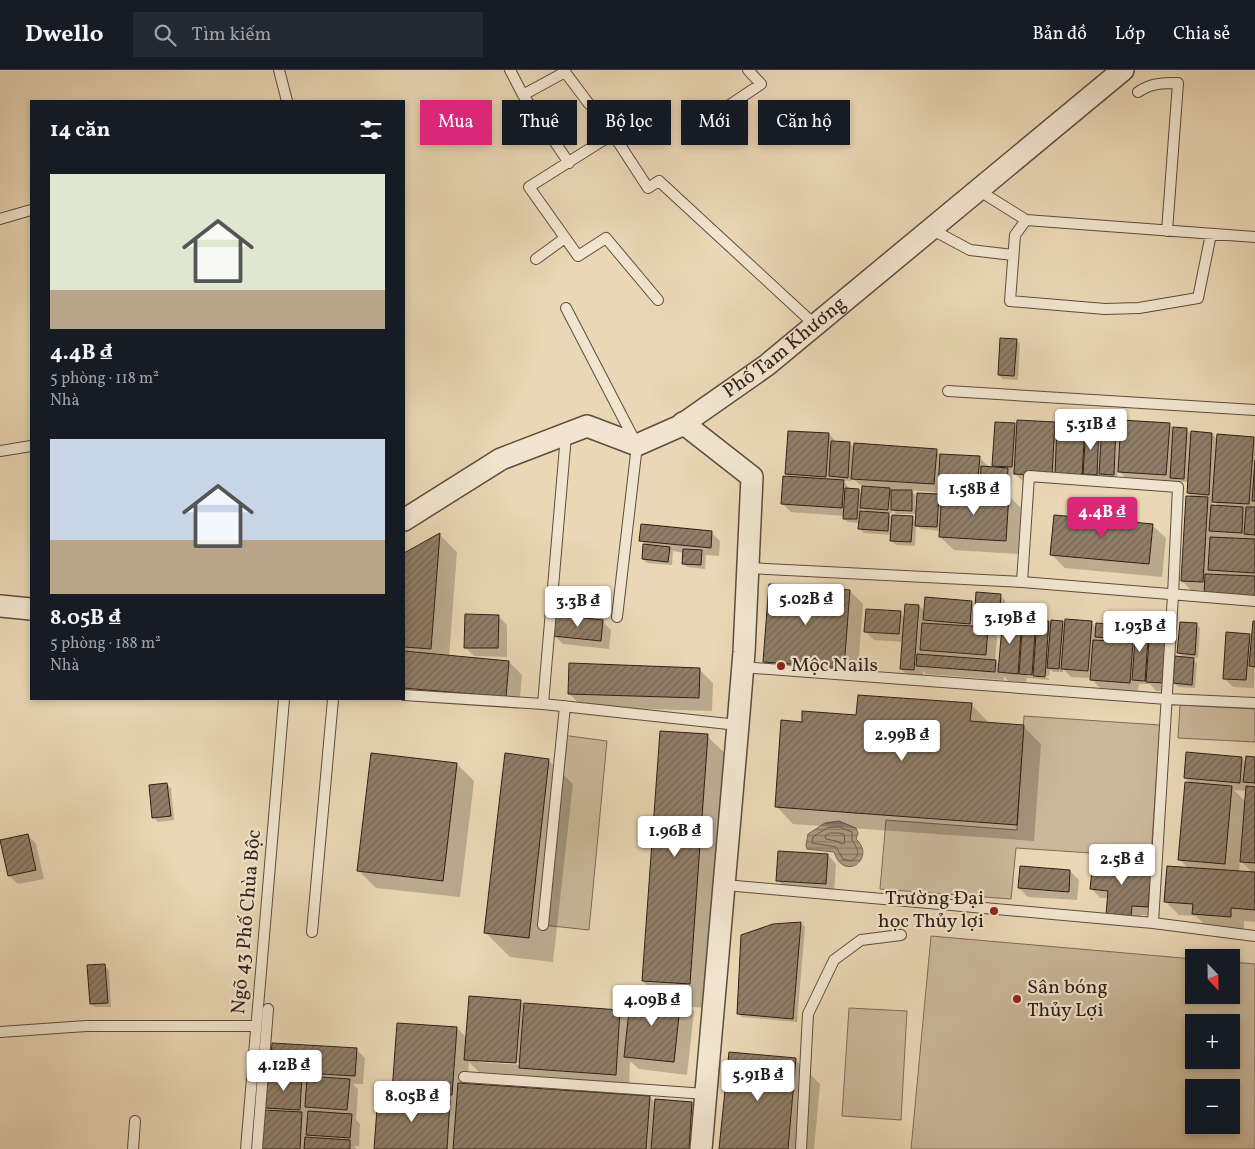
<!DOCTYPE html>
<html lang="vi">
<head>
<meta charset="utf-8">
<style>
	body { margin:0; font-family:Vollkorn,serif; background:#242831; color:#f1f3f6; height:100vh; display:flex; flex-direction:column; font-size:19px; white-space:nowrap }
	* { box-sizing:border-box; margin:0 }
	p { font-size:16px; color:#9ea1a6 }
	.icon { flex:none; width:28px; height:28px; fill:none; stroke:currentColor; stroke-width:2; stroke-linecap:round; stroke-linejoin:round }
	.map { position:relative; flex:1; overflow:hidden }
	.sheet { position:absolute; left:30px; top:30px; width:375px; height:600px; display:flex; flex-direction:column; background:#171b24; border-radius:0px; box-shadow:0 2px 8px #0003 }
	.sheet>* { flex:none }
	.hud { position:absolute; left:420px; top:30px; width:475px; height:45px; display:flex; gap:10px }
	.needle { width:32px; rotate:158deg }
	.fabs { position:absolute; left:1185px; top:879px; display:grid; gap:10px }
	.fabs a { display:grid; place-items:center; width:55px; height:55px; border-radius:0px; background:#171b24; box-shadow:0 2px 8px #0003; font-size:25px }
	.price { position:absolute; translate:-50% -42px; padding:0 11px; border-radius:5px; background:#fff; color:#222; font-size:16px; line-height:32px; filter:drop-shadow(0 1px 2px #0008) }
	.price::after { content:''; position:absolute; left:50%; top:30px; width:15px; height:11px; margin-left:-8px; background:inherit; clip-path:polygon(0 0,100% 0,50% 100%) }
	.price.current { background:#db2777; color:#fff }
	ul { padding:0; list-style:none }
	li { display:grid; align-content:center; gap:10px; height:265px; padding:0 20px }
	li span { display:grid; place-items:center; height:155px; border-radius:0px; color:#555 }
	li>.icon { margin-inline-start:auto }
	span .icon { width:90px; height:90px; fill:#fffc; stroke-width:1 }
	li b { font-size:21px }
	h2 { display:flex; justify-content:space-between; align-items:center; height:60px; padding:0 20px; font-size:21px }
	.pill { padding:0 18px; border-radius:0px; background:#171b24; box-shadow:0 2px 8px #0003; font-size:18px; line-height:45px }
	.pill.current { background:#db2777; color:#fff }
	header { display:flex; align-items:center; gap:30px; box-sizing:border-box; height:70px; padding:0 25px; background:#171b24; border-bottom:1px solid #363941 }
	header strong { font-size:24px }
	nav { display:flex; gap:28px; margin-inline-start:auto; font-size:18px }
	.search { width:350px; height:45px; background:#242831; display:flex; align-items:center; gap:12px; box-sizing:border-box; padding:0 18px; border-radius:0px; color:#9ea1a6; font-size:19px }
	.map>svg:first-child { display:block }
</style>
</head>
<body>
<header>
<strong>Dwello</strong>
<div class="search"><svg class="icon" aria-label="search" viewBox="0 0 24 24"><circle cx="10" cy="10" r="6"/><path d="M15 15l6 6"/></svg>Tìm kiếm</div>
<nav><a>Bản đồ</a><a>Lớp</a><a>Chia sẻ</a></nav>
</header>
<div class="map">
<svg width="1255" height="1079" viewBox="0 0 1255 1079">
	<defs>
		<pattern id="water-rules" width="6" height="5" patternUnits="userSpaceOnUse" patternTransform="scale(1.25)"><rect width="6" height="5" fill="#aa987f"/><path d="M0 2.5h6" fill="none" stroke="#8b7b67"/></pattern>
		<pattern id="building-hatch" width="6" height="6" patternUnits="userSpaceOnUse" patternTransform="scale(1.25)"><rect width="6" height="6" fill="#907e69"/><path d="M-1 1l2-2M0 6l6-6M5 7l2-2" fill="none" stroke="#766755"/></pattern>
	</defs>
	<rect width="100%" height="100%" fill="#ead7b5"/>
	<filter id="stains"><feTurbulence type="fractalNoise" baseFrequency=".004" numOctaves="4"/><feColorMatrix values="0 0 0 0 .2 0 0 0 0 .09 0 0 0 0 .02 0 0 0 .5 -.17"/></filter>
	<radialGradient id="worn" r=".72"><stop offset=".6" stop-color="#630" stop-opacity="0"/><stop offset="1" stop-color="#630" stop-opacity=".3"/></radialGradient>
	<path fill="#cab89a" stroke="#7c6b58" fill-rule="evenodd" d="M1180 635 1255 639V672L1178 668Z
		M1024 646 1160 655 1151 787 1016 778 1011 829 880 819 886 750 1017 760Z
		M562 665 607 671 589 860 543 855Z
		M931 866 1194 889V925H1231V892L1255 894V1079H911ZM1194 952H1231V990H1194ZM1194 1018H1231V1055H1194Z
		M849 938 907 941 901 1050 842 1046Z"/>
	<path fill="url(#water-rules)" stroke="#796755" d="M839 751 856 758 858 763 856 769C877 788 844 813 834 782L807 779 806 775 808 764 825 753Z"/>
	<path fill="#0003" fill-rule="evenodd" d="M1016 270 1020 274 1018 310 1003 309 999 305Z
		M1055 353 1058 357 1085 356 1086 358H1099L1103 362 1116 356 1122 362 1169 354 1173 358 1186 359 1192 365 1212 364 1218 370 1253 368 1255 369V536L1214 533 1205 525V520H1191L1182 511 1193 428 1188 423 1189 412 1128 411 1118 400 1117 408H1105L1100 404V408L1061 409V414L1024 412 1016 405H1012L1010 425H1008L1022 439 1019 484 954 480 940 467 941 461 921 459 916 455 915 476 896 475 892 471V465L864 463 860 459V453L848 452 844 448V446L791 442 782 433 791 408 786 404 829 364 837 373 850 374 854 378 936 380 941 385 979 387 988 396V398H997L994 395 1014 354 1018 358ZM852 408 863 417V424L858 420H851L842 410 851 411ZM910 420 943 423V429L939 425 915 437 916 426ZM1212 433H1215L1219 437H1215ZM862 438 867 443H861ZM892 439 896 444H917V453L912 448 893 449 887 443H892Z
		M1152 455 1166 468 1162 507 1065 498 1052 485Z
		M711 462 720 471 719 486 706 485 705 499 687 497 683 493 684 483 673 481 672 495 647 493 643 489 645 474 641 470Z
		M440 465 457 482 449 587 509 592 522 605 519 639 401 629H404V484Z
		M850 521 863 534 857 611 777 605 764 592Z
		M1000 526 1005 530 1003 548 1021 549 1024 551 1035 550 1038 553 1049 552 1052 555 1062 552 1066 556 1091 552 1097 558 1134 557 1137 560 1149 558 1151 560 1168 559 1177 568 1175 588H1184L1179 583 1196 554 1200 558 1198 588H1192L1197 593 1195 618 1178 617 1173 612V622L1156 621 1150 614H1139L1138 621 1100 618 1091 608 1071 607 1063 599V602H1053L1050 599 1049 606 1027 603V606L1049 608V610L1027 608 1026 612 1008 611 1004 606V610L926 604 923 601V608H910L901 599 903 572 874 570 866 562 900 543 905 548 919 536 925 542 971 532 976 537ZM979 555 1003 557 1000 595 995 591 997 567 988 559 978 558Z
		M498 546 507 555V587L474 586 465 577Z
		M602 551 611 560 609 579 563 574 554 565Z
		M1255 552 1254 618 1233 617 1224 608 1249 565 1252 568Z
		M699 599 713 613 712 641 582 637 569 623Z
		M971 634 988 652V654L1023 656 1041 674 1034 771 793 754 776 736 803 653Z
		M707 666 732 690 714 938 689 937 694 941 687 1005 639 999 630 991 629 1018 534 1011 529 1006 479 1002 469 992 467 1015 650 1027 656 1034 692 1033 700 1042 698 1079H376L401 1028 393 1020 398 954 457 958 467 968 521 931 524 934 620 941 629 951 658 926 643 911ZM478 989 523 993 522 995 478 992Z
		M373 684 457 694 474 711 460 827 376 818 358 800Z
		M1242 688 1246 692 1255 688V852L1244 851V860L1207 857 1196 846 1179 845 1165 831 1188 798 1180 790 1191 714 1185 708ZM1234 720 1247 721 1246 732ZM1240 790 1253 803 1239 802Z
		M548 690 573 714 553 892 510 887 486 863Z
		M167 714 171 718 174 750 158 752 154 747Z
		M28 765 36 774 44 809 18 814 9 806Z
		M828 785 836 794 834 822 786 819 778 810Z
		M1134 795 1140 801H1145L1151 798 1157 846 1141 845 1140 855 1108 828H1100L1092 819Z
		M1070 801 1079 810 1077 830 1028 827 1019 818Z
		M801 853 805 857 797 952 742 947 738 943Z
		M105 896 109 900 111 937H95L91 933Z
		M356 979 365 988 363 1014H353L358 1019 356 1050 360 1054 359 1076H354L357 1079H263L271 1042 266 1037 276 1005 271 1000Z
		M796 990 820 1014 814 1079H721Z"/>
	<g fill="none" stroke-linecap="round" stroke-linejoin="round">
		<path stroke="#6c5b4a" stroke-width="1" d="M839 757 852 762V770C857 778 862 785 851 791L843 789 836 777 812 773 813 767 827 758Z
			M830 763H838L844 764 845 773 843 774 836 771 826 769 825 766Z"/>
	</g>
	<path fill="url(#building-hatch)" stroke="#2f1e16" d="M1000 268 1017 269 1014 306 998 305Z
		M1017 350 1055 352 1052 406 1014 404Z
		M1121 350 1170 353 1166 405 1118 402Z
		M995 352 1015 353 1012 397 992 396Z
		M1057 354 1085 355 1082 406 1055 405Z
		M1102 354H1116L1114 405 1099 404Z
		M1086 357H1099L1097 405 1083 404Z
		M1173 357 1187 358 1184 409 1170 408Z
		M788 361 829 363 826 407 785 404Z
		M1191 361 1212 363 1209 425 1187 423Z
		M1217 364 1254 367 1249 434 1212 432Z
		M831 371 850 372 848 408 829 406Z
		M854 373 937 379 934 414 851 409Z
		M940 384 980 386 977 421 938 419Z
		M1255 390V431H1252Z
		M981 396 1008 398 1007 422 980 420Z
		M783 406 844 410 842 438 781 434Z
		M862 416 890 418 888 440 860 438Z
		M845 418 859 419 857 449H843Z
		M891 420H912V441L891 440Z
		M942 421 1009 424 1006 471 939 467Z
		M917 423 939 424 937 457 915 456Z
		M1186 426 1208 427 1203 512 1181 511Z
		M1211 435 1243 437 1242 463 1209 461Z
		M1246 437H1255V465L1244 464Z
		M860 441 889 443 888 461 858 459Z
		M892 445 913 446 911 472 890 471Z
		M1054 445 1153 454 1149 494 1050 485Z
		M641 454 712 461 711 478 639 471Z
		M440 463 431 579 404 577V483Z
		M1210 467 1255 469V503L1208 500Z
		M643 474 670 477 668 492 642 489Z
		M683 479 702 480 701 495 682 494Z
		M1205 504 1255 506V528L1204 525Z
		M769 514 850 520 844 598 763 592Z
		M976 522 1001 524 999 553 974 551Z
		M925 527 972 531 970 554 923 550Z
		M905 534 919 535 914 600 900 599Z
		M866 539 901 541 899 564 864 562Z
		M465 544 499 545 498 578H464Z
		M556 545 603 550 601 571 553 566Z
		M1003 546 1022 548 1018 604 998 602Z
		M1023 548 1036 549 1032 605 1019 604Z
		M1065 549 1092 551 1088 601 1061 599Z
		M1037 550 1049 551 1045 607 1033 606Z
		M1051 550 1063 551 1059 599 1047 598Z
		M1253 551H1255V597L1249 596Z
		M1180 552 1197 553 1195 585 1177 583Z
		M922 553 988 557 986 585 920 580Z
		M1096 553 1134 556 1133 570 1095 567Z
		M1136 555 1149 556 1145 611 1132 610Z
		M1150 556 1169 558 1164 613 1146 612Z
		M1226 562 1250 564 1246 610 1223 609Z
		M1093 570 1133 572 1130 613 1090 610Z
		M404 581 509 591 506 627 404 618Z
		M917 584 996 590 995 602 916 596Z
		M1175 586 1194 588 1192 615 1173 613Z
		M569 593 700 598 699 628 568 624Z
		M858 625 972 633 970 651 1024 655 1017 755 775 737 781 650 802 652V641L856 645Z
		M660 661 708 664 690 914 642 911Z
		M1186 682 1242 687 1240 713 1184 708Z
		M371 683 457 693 443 811 357 801Z
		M505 683 549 689 529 868 484 863Z
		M1246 686 1255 687V713L1243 712Z
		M1185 712 1232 716 1225 794 1178 790Z
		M167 713 171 746 152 748 149 715Z
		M1246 716 1255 717V793L1240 792Z
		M28 764 36 800 8 806 0 770Z
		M778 781 828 784 826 814 776 811Z
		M1093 791 1135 794V799L1143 800V796H1152L1148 837 1132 836 1131 847 1106 845 1108 821 1090 819Z
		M1020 796 1070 800 1069 822 1018 818Z
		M1167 796 1255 802V840L1231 838V847L1192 844 1193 834 1164 832Z
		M801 852 793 949 737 944 741 865 773 854Z
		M105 894 108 933 90 934 87 895Z
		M631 922 681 927 674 992 624 987Z
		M469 926 521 930 516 993 464 990Z
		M524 933 620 940 616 1005 519 998Z
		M397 953 457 957 452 1025 392 1021Z
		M272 973 357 978 355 1006 270 1001Z
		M729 982 796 988 788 1079H719Z
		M267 1003 302 1005 300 1040 265 1038Z
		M307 1006 350 1009 347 1040 305 1037Z
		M458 1013 650 1026 646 1079H453Z
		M378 1025 450 1030 447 1079H374Z
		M655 1029 692 1032 689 1079H651Z
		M264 1040 302 1042 300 1079H262Z
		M308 1041 352 1044 350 1068 306 1065Z
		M305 1067 350 1070V1079H304Z"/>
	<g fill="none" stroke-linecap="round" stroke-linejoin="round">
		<g stroke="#5e4c3e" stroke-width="12">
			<path id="lane" d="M279 0 287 31
				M510 0 523 25 569 93
				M1138 22C1151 13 1163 13 1178 13L1167 161
				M523 25 565 2 589 34
				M700 55 761 14 748 0
				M978 120 1026 150 1255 167
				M0 149 31 140
				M1026 150 1015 165 1010 231 1105 239 1139 238 1198 228 1211 164
				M931 159 970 180 1013 185
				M536 189 565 168
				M658 230 606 168 578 186 529 117 613 64 648 118 659 111 815 255
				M566 238 637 375 617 547
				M948 321 1255 340
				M0 381 31 376
				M748 498 1022 512 1255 531
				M1022 512 1029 406 1178 417 1173 525 1153 853
				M742 597 1167 629 1255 633
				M404 625 543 634 738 655
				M543 634 566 365
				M725 815 1153 853 1255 866
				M543 855 565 636
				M312 862 333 629
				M0 962 86 956H255
				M464 1007 706 1024
				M133 1079 135 1051
				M246 1079 284 629
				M257 1079 268 939
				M801 1079 808 944 834 890 861 870 901 865"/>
		</g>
		<g stroke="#5e4c3e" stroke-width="24">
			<g id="street">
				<path d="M683 353 752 407 744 582 738 655 701 1079"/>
				<path id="s1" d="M404 450 501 389 587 356 637 375 680 356 767 295 1123 0"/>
				<path d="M0 536 31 539"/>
			</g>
		</g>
		<use href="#lane" stroke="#f1e5cf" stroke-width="10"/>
		<use href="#street" stroke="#f1e5cf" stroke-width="21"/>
	</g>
	<g fill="#8f2418" stroke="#f1e5cf" stroke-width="2">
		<circle cx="781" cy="596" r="5"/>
		<circle cx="994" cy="841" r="5"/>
		<circle cx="1017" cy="929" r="5"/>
	</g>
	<g text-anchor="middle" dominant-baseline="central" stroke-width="4.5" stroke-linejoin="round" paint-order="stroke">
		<g font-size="20" fill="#2f1e16" stroke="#f1e5cf">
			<text stroke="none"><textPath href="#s1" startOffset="438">Phố Tam Khương</textPath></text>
			<text transform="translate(247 852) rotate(-85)">Ngõ 43 Phố Chùa Bộc</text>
		</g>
		<g font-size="20" fill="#2f1e16" stroke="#f1e5cf" text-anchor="start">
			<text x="791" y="596">Mộc Nails</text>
			<text x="984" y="829" text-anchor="end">Trường Đại<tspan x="984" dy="23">học Thủy lợi</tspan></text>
			<text x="1027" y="918">Sân bóng<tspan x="1027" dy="23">Thủy Lợi</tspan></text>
		</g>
	</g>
	<rect width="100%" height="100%" filter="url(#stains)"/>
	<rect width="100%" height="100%" fill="url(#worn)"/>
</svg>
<div class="fabs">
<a><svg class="needle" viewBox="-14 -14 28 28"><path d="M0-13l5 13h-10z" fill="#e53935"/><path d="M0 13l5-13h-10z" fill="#9ea1a6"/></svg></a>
<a>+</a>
<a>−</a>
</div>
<b class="price" style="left:1091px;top:381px">5.31B ₫</b>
<b class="price" style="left:974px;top:446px">1.58B ₫</b>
<b class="price current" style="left:1102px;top:469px">4.4B ₫</b>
<b class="price" style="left:806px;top:556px">5.02B ₫</b>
<b class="price" style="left:578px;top:558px">3.3B ₫</b>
<b class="price" style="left:1010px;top:575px">3.19B ₫</b>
<b class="price" style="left:1140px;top:583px">1.93B ₫</b>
<b class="price" style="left:902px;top:692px">2.99B ₫</b>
<b class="price" style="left:675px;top:788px">1.96B ₫</b>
<b class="price" style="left:1122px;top:816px">2.5B ₫</b>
<b class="price" style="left:652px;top:957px">4.09B ₫</b>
<b class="price" style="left:284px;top:1022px">4.12B ₫</b>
<b class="price" style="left:758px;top:1032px">5.91B ₫</b>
<b class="price" style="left:412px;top:1053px">8.05B ₫</b>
<div class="hud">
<a class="pill current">Mua</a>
<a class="pill">Thuê</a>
<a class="pill">Bộ lọc</a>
<a class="pill">Mới</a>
<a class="pill">Căn hộ</a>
</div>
<section class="sheet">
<h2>14 căn<svg class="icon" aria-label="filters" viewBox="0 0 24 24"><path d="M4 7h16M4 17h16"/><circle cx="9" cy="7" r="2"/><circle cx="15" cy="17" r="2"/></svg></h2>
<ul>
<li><span style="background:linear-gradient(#dfe7d0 75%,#b9a48a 0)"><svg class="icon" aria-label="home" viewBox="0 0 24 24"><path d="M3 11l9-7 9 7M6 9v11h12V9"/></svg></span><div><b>4.4B ₫</b><p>5 phòng · 118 m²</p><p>Nhà</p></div></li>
<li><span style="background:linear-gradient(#c9d6e8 65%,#b9a48a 0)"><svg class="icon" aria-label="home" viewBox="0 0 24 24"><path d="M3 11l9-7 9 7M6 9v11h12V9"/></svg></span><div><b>8.05B ₫</b><p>5 phòng · 188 m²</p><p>Nhà</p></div></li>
</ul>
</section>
</div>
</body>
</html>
